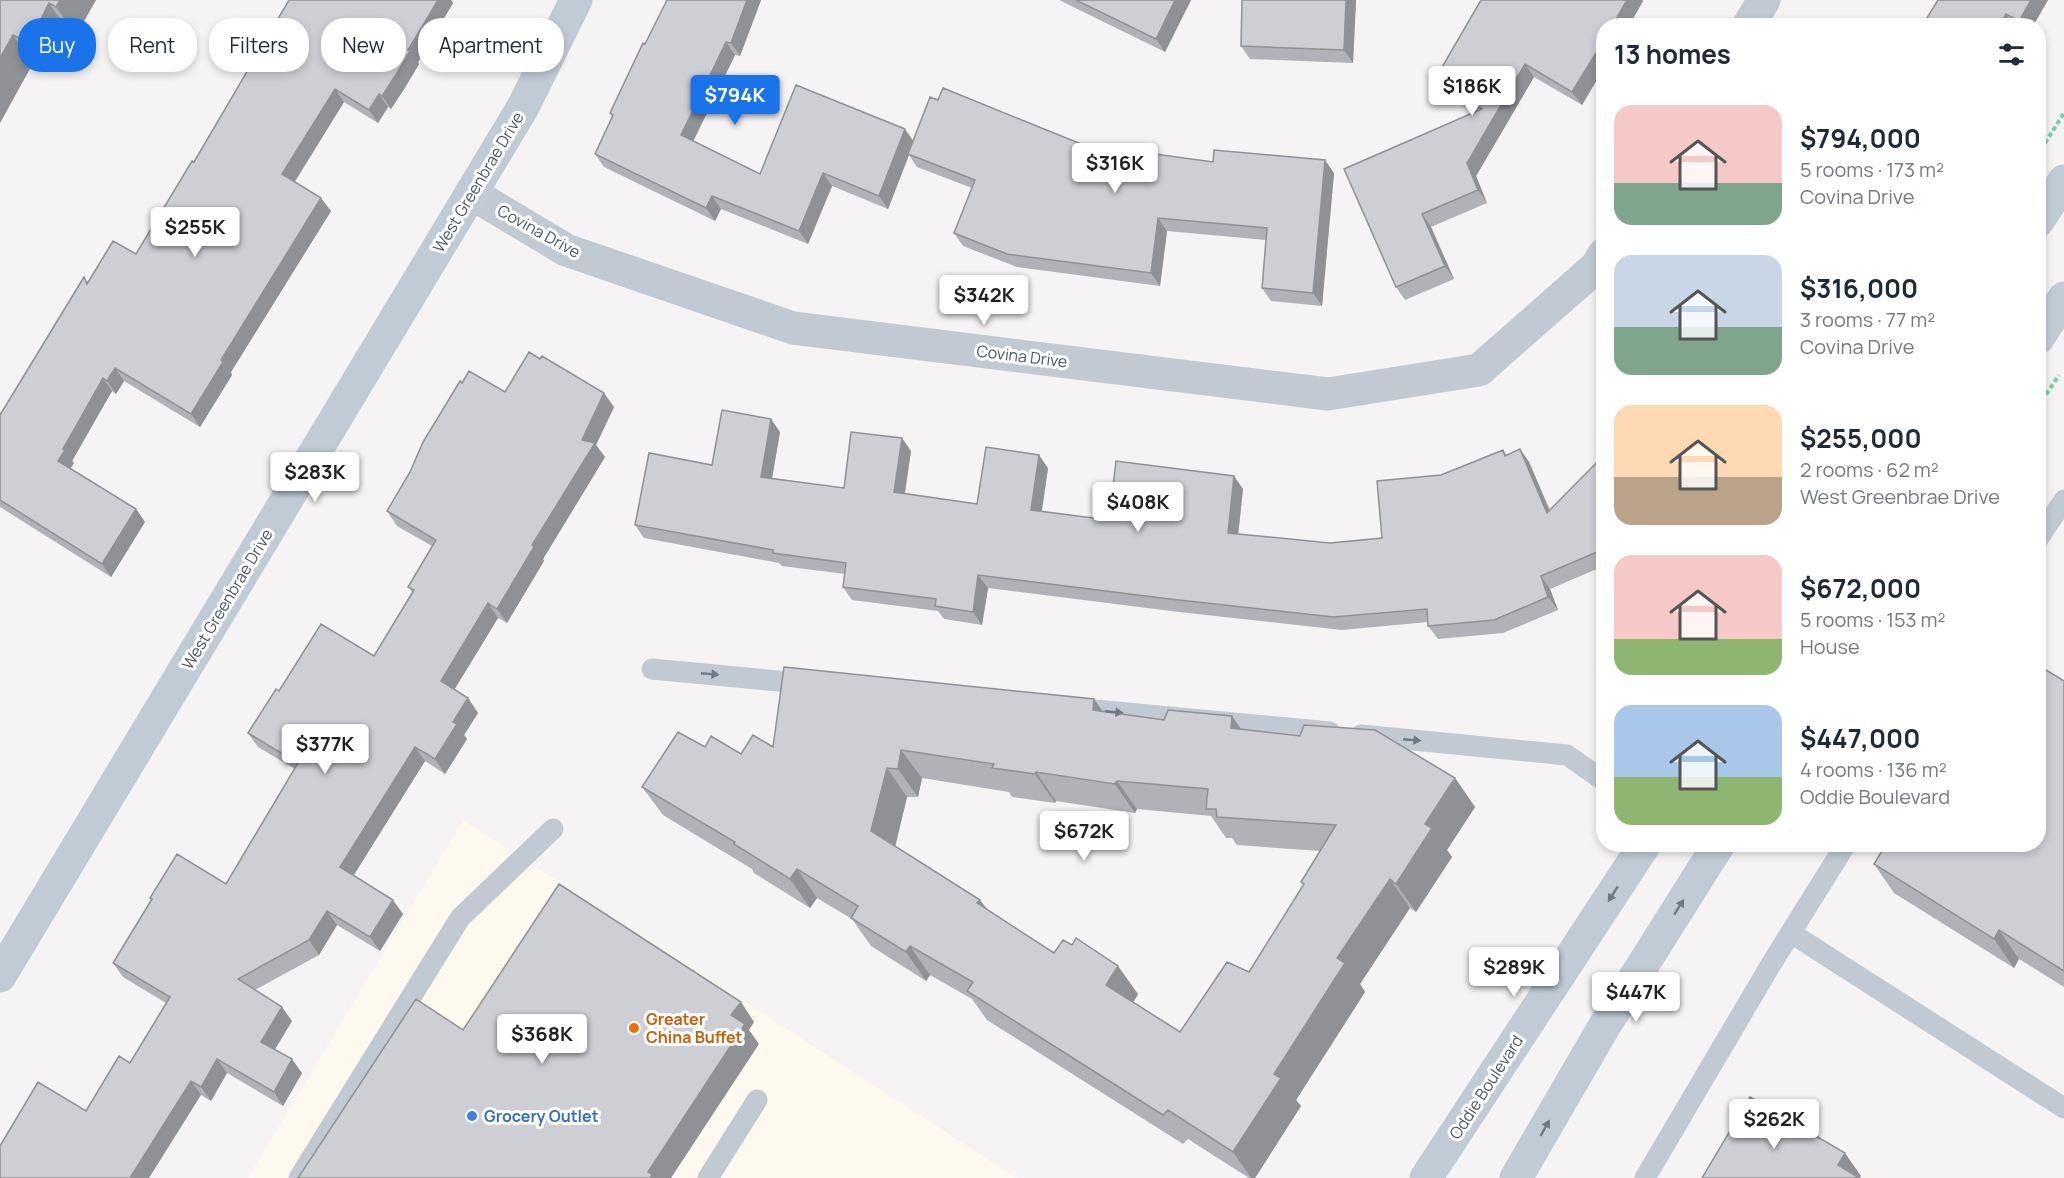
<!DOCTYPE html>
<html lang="en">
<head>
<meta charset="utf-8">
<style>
	body { margin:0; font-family:Manrope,sans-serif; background:#f2f2f3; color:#1f2937; height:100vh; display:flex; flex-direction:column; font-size:22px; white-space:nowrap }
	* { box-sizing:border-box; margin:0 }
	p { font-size:20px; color:#747a83 }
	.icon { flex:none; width:33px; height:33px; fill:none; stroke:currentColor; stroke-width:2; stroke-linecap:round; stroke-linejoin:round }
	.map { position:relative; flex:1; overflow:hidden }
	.sheet { position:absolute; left:1596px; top:18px; width:450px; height:834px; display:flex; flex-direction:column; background:#fff; border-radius:24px; box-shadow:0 3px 9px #0003 }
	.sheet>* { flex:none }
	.guide { position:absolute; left:18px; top:18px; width:570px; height:54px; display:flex; gap:12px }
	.price { position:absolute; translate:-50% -51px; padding:0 14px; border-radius:6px; background:#fff; color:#222; font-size:20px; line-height:39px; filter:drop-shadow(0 2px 3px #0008) }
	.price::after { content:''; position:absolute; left:50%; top:36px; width:18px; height:14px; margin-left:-9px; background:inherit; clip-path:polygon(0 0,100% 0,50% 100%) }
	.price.selected { background:#1a73e8; color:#fff }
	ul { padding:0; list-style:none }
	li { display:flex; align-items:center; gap:18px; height:150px; padding:0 18px }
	li span { display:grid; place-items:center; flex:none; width:168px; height:120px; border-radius:18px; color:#555 }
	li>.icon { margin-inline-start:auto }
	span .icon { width:72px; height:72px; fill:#fffc; stroke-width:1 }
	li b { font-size:26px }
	h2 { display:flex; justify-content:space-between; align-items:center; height:72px; padding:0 18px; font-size:26px }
	.chip { padding:0 21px; border-radius:24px; background:#fff; box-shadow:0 3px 9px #0003; font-size:21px; line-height:54px }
	.chip.selected { background:#1a73e8; color:#fff }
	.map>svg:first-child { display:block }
</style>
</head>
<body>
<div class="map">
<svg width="2064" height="1178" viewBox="0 0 2064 1178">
	<rect width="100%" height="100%" fill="#f5f3f3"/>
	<path fill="#fdf9ef" d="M463 820 1017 1178H248Z"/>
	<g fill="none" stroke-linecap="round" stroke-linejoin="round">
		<path stroke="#7ad0a6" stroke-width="4" stroke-dasharray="4.5 3" stroke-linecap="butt" d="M2045 143 2064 113
			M2038 407 2059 375"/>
		<path stroke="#c1cad2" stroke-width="21" d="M2038 539 2064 500
			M652 669 810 684
			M1074 708 1330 732
			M1361 735 1567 755 1604 781
			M1791 933 2064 1108
			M299 1178 460 918 553 829
			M708 1178 757 1100
			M1645 1178 1770 966 1846 844"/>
		<path stroke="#c1cad2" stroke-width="33" d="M1748 26 1764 0
			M471 193 566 250 793 328 1328 394 1479 370 1596 267 1604 254"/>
		<path stroke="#c1cbd6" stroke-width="33" d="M2038 221 2064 181
			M2038 338 2064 298
			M0 976 523 107 576 0
			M1426 1178 1645 844
			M1516 1178 1605 1025 1719 844"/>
	</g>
	<path fill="#b0b2b7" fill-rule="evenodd" d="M0 0H96L76 35 69 32 49 72 33 63 0 123Z
		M289 0H451L453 3 418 62 419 64 406 86 391 109 388 107 378 123 344 102 295 182 331 211 231 372 232 375 200 427 124 381 116 394 112 391 72 461 74 463 70 469 136 509 145 522 111 577 0 507V415L84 277 88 282 136 254 194 162Z
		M761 0 740 56 735 55 693 141 760 174 913 141 1081 144 1213 162 1334 173 1322 306 1271 301 1262 288 1266 240 1167 231 1160 286 1017 267 963 246 954 233 972 188 917 167 909 155 888 209 832 186 808 244 721 209 715 221 604 167 595 154 612 117 610 113 645 44Z
		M1060 0H1191L1165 52 1061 1Z
		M1356 0 1353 63 1250 59 1241 46Z
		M1481 0H1642L1643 1 1582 105 1534 77 1476 176 1487 203 1431 227 1454 279 1405 300 1396 287 1344 169 1475 112 1443 94 1434 81Z
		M1938 0H2048L2033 26H1922Z
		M462 383 505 392 614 407 596 445 605 457 543 559 544 561 507 623 498 618 454 690 468 698 478 713 464 735 467 739 445 774 425 761 354 875 403 914 380 951 337 925 319 955 255 990 292 1021 275 1049 302 1073 283 1106 227 1073 211 1101 201 1095 86 1111 130 1063 166 1003 123 977 113 963 151 900 150 898 226 884 295 769 258 747 248 733 279 691 374 656 412 592 408 587 432 546 397 526 387 511Z
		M780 432 772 478 844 488 911 451 905 493 977 504 1048 468 1042 511 1109 520 1243 489 1238 534 1330 543 1382 538 1441 475 1503 450 1507 455 1520 449 1529 462 1550 510 1604 455V566L1550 589 1558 610 1503 633 1438 639 1428 626V622L1342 630 1179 612 988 588 982 625 944 619 938 611 852 600 843 587 845 574 782 566 779 563 644 538 635 525 712 465Z
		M2064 681V987L2019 959 2014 968 1894 893 1874 864Z
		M1104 712 1241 729 1455 778 1475 807 1447 850 1452 857 1416 912 1410 908 1360 984 1365 992 1296 1100 1301 1106 1255 1178H1249L1188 1139 1183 1144 987 1020 972 999 930 975 926 981 871 946 852 919 817 898 810 908 754 873 752 869 663 815 642 787 705 747 741 754 773 747ZM922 778 1009 792 1012 797 1055 803 1056 801 1135 813 1137 809 1211 816 1226 838H1232L1237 845 1320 851 1301 882 1304 885 1249 972 1180 1032 1133 1003 1138 994 1054 953 988 910 980 900 895 846 907 797H918Z"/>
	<path fill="#909195" d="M60 0H96L76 35 56 7Z
		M438 0H451L453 3 418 62 419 64 406 86 391 109 382 96Z
		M747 0H761L740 56 731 43Z
		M1175 0H1191L1165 52 1156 39Z
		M1346 0H1356L1353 63 1344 50Z
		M1627 0H1642L1643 1 1629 26H1612Z
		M2031 0H2048L2033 26H2021L2019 21Z
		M49 3 69 32 49 72 29 43Z
		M2006 14 2014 26H1999Z
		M13 35 33 63 0 123V58Z
		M1604 40V68L1582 105 1572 92Z
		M726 42 735 55 690 148 681 135Z
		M1525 64 1534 77 1476 176 1487 203 1478 190 1467 163Z
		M335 89 344 102 291 187 282 174Z
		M379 94 388 107 378 123 369 110Z
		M905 129 914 142 908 154 909 155 888 209 879 196Z
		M1325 160 1334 173 1322 306 1313 293Z
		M823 173 832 186 808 244 799 231Z
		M712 196 721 209 715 221 706 208Z
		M321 198 331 211 231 372 232 375 200 427 191 414 221 360Z
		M1422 214 1431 227 1454 279 1445 266Z
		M1158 218 1167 231 1160 286 1151 273Z
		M115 368 124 381 116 394 107 381Z
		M103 378 112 391 72 461 74 463 67 474 58 461 63 449Z
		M604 393 614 407 596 445 605 457 543 559 544 561 507 623 497 609 582 440Z
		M771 419 780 432 770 490 761 477Z
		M902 438 911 451 903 505 894 492Z
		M1520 449 1529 462 1556 526 1547 513Z
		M1039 455 1048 468 1040 523 1031 510Z
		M1234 476 1243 489 1237 546 1228 533Z
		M136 509 145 522 111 577 102 564Z
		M978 575 988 588 982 625 973 612Z
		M1541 576 1550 589 1558 610 1548 597Z
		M488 603 498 618 451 695 441 681Z
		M468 698 478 713 464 735 467 739 445 774 435 759 453 722Z
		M1094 699 1114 728 1093 710Z
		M1232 716 1252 745 1231 728Z
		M415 747 425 761 350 881 340 867Z
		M901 750 922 778 918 797 898 769Z
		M887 768 907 797 892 860 871 831Z
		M1036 772 1056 801 1055 803 1035 774Z
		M1455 778 1475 807 1447 850 1452 857 1416 912 1396 884 1425 824Z
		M1117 781 1137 809 1135 813 1115 784Z
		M797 869 817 898 810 908 790 879Z
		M1390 879 1410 908 1360 984 1365 992 1296 1100 1301 1106 1255 1178H1251L1233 1152 1337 958Z
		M393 900 403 914 380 951 370 937Z
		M980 900 1000 928 977 903Z
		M327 911 337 925 319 955 309 940Z
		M1999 930 2019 959 2014 968 1994 939Z
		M910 946 930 975 926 981 906 952Z
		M1118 966 1138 994 1126 1014 1106 985Z
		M741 1002 754 1022 749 1030 759 1044 671 1178H650L648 1172 731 1015Z
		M282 1007 292 1021 271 1056 261 1042Z
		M217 1059 227 1073 211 1101 201 1087Z
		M292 1059 302 1073 283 1106 274 1092Z
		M191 1081 201 1095 149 1178H130Z
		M1845 1153 1861 1176 1860 1178 1838 1165Z"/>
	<path fill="#cdcfd5" stroke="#909195" stroke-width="1.5" fill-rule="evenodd" d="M0 0H60L56 7 49 3 29 43 13 35 0 58Z
		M289 0H438L408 50 410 51 397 73 382 96 379 94 369 110 335 89 282 174 321 198 221 360 223 362 191 414 115 368 107 381 103 378 63 449 65 450 58 461 136 509 102 564 0 500V415L84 277 87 284 113 241 136 254 192 161 194 162Z
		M667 0H747L731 43 726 42 681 135 760 174 796 85 905 129 879 196 823 173 799 231 712 196 706 208 595 154 613 115 610 113 643 43 645 44Z
		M1076 0H1175L1156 39Z
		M1242 0H1346L1344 50 1241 46Z
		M1481 0H1627L1612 26H1604V40L1572 92 1525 64 1467 163 1478 190 1422 214 1445 266 1396 287 1344 169 1482 109 1434 81Z
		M1938 0H2031L2019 21 2006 14 1999 26H1922Z
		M943 88 1081 144 1213 162 1214 150 1325 160 1313 293 1262 288 1267 228 1158 218 1151 273 1007 254 954 233 975 180 908 154 930 97 938 100Z
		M529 352 540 359 542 356 604 393 582 440 595 443 532 545 534 547 497 609 488 603 441 681 468 698 453 722 457 724 435 759 415 747 340 867 393 900 370 937 327 911 309 940 238 979 282 1007 261 1042 292 1059 274 1092 217 1059 201 1087 191 1081 130 1178H0V1146L38 1082 86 1111 119 1056 130 1063 170 997 113 963 152 899 150 898 177 854 226 884 298 763 248 733 276 689 279 691 321 624 374 656 414 590 408 587 436 540 387 511 410 472 423 442 460 381 462 383 469 371 505 392Z
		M722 410 771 419 761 477 844 488 851 432 902 438 894 492 977 504 986 447 1039 455 1031 510 1109 520 1116 461 1234 476 1228 533 1330 543 1382 538 1377 481 1441 475 1503 450 1505 456 1520 449 1547 513 1604 455V549L1541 576 1548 597 1494 620 1428 626 1427 609 1333 617 1170 599 978 575 973 612 935 606 936 599 843 587 846 563 773 553V550L635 525 649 453 712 465Z
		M2038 665 2064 681V971L1999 930 1994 939 1874 864 1886 844H2038Z
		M784 667 1094 699 1093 710 1164 720 1168 710 1232 716 1231 728 1300 736 1304 725 1375 730 1455 778 1425 824 1432 828 1396 884 1390 879 1337 958 1345 963 1274 1074 1281 1078 1233 1152 1168 1110 1163 1115 967 991 973 982 910 946 906 952 851 918 858 906 797 869 790 879 734 844 735 842 642 787 678 732 705 747 711 736 741 754 753 735 773 747ZM901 750 994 764 992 768 1035 774 1036 772 1115 784 1117 781 1208 789 1206 809H1216L1217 817 1336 825 1301 882 1304 884 1249 972 1227 962 1180 1032 1106 985 1118 966 1076 938 1072 945 1063 940 1054 953 977 903 980 900 871 831 887 768 898 769Z
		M559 884 741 1002 731 1015 745 1024 648 1172 652 1174 650 1178H298L416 999 463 1030Z
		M1750 1097 1845 1153 1838 1165 1859 1178H1702Z"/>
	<defs><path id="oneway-solid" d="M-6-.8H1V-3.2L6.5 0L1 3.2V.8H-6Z" transform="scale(1.5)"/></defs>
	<g fill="#6e7983">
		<use href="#oneway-solid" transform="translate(710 674) rotate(5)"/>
		<use href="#oneway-solid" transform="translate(1114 712) rotate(5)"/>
		<use href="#oneway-solid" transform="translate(1412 740) rotate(5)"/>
	</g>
	<g fill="#6e7984">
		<use href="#oneway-solid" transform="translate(1613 894) rotate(123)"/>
		<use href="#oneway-solid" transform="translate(1679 907) rotate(-58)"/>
		<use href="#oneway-solid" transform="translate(1545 1128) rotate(-60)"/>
	</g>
	<circle fill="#e8710a" stroke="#fff" stroke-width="2" cx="634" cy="1028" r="6"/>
	<circle fill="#3f7fe0" stroke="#fff" stroke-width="2" cx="472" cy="1116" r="6"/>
	<g text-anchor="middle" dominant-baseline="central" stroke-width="6" stroke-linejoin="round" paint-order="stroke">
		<g font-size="16" fill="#4a5661" stroke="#fff">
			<text transform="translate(478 182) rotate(-59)">West Greenbrae Drive</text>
			<text transform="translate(539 231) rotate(29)">Covina Drive</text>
			<text transform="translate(1022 356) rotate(7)">Covina Drive</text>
			<text transform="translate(227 599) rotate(-59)">West Greenbrae Drive</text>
			<text transform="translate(1486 1087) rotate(-57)">Oddie Boulevard</text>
		</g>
		<g font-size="16" font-weight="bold" fill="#c56008" stroke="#fff" text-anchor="start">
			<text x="646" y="1019">Greater<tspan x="646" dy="18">China Buffet</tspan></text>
		</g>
		<g font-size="16" font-weight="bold" fill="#366cbe" stroke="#fff" text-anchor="start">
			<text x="484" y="1116">Grocery Outlet</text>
		</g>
	</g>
</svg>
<b class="price" style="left:1472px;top:117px">$186K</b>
<b class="price selected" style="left:735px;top:126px">$794K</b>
<b class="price" style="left:1115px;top:194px">$316K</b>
<b class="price" style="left:195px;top:258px">$255K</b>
<b class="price" style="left:984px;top:326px">$342K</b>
<b class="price" style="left:315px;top:503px">$283K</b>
<b class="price" style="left:1138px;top:533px">$408K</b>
<b class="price" style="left:325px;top:775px">$377K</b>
<b class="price" style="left:1084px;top:862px">$672K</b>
<b class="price" style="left:1514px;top:998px">$289K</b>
<b class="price" style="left:1636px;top:1023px">$447K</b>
<b class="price" style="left:542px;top:1065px">$368K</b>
<b class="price" style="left:1774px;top:1150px">$262K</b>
<div class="guide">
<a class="chip selected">Buy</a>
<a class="chip">Rent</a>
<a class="chip">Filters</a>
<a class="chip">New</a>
<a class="chip">Apartment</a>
</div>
<section class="sheet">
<h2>13 homes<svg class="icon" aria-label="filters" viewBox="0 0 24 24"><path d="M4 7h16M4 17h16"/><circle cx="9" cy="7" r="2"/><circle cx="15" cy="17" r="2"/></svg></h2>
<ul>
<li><span style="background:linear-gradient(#f6c9c9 65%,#7fa58c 0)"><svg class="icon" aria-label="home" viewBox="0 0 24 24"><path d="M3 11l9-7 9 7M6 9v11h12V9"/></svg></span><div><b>$794,000</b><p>5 rooms · 173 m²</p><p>Covina Drive</p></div></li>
<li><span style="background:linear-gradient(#c9d6e8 60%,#7fa58c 0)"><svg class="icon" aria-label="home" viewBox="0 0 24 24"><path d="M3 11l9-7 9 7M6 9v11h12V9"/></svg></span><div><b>$316,000</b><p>3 rooms · 77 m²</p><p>Covina Drive</p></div></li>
<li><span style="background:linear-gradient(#ffd9b3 60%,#b9a48a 0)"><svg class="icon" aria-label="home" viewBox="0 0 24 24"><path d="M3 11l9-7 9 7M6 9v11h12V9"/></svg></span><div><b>$255,000</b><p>2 rooms · 62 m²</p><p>West Greenbrae Drive</p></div></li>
<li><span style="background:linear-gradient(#f6c9c9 70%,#8fb573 0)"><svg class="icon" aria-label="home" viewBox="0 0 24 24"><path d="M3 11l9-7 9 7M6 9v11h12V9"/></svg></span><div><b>$672,000</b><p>5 rooms · 153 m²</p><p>House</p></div></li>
<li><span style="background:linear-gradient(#a9c7e8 60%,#8fb573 0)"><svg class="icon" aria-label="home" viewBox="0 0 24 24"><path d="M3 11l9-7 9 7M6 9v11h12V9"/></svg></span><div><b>$447,000</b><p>4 rooms · 136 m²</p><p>Oddie Boulevard</p></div></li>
</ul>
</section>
</div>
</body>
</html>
